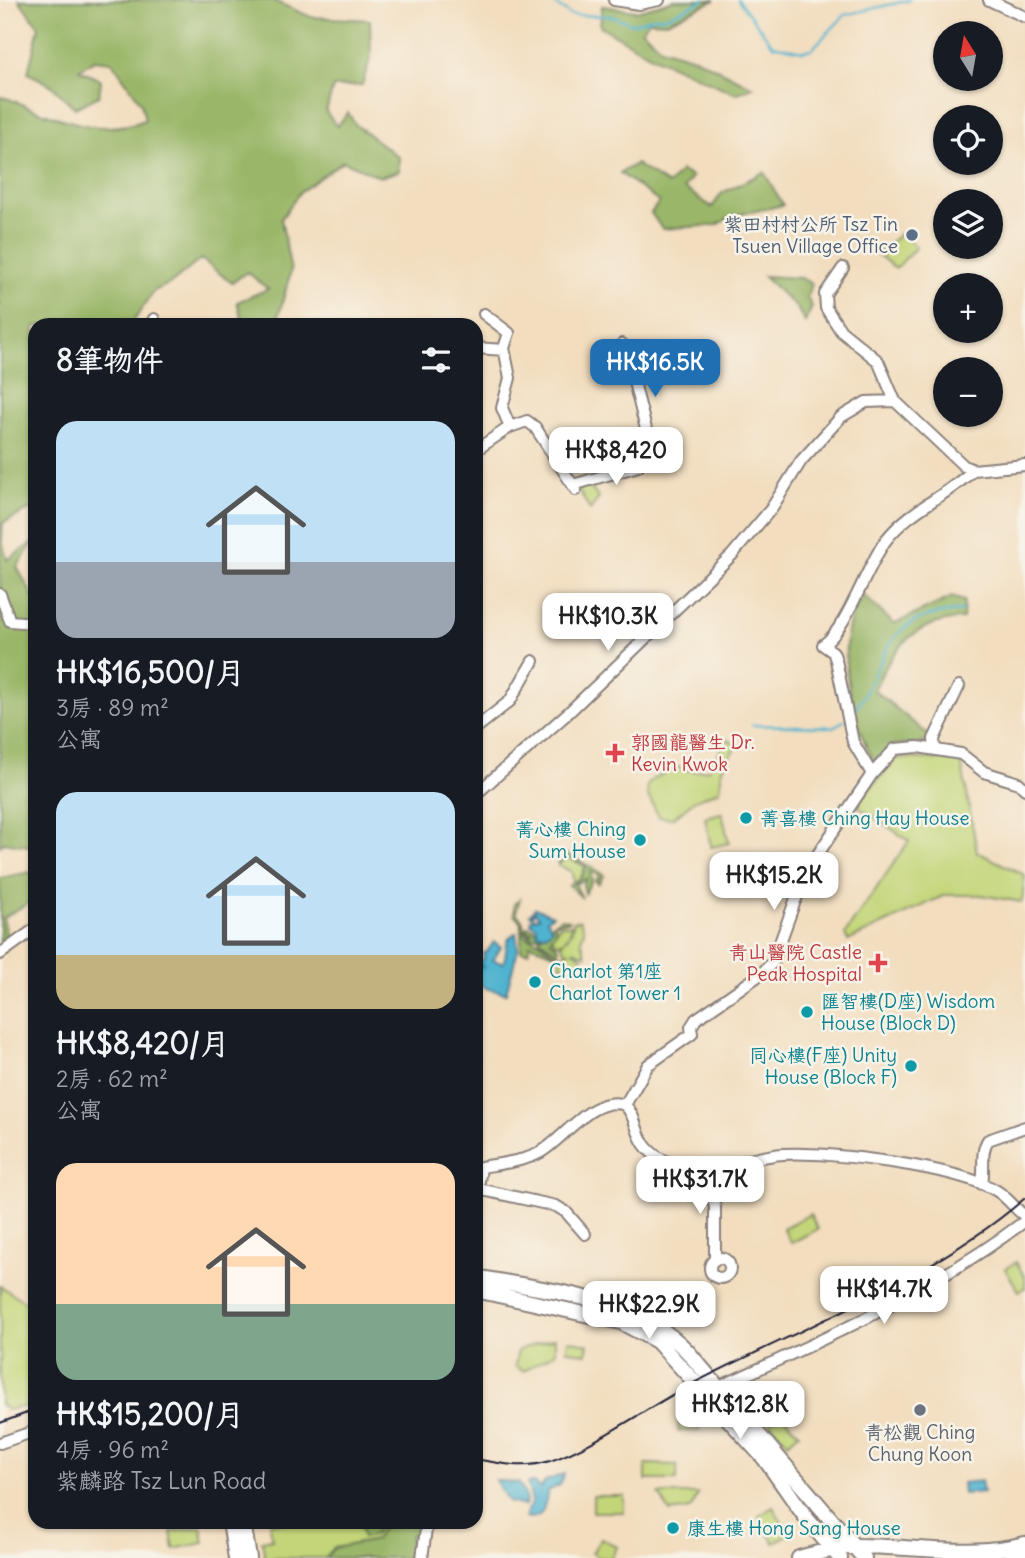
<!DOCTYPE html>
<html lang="zh-TW">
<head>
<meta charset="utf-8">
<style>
	body { margin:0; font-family:Delius,"LXGW WenKai TC",sans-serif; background:#242831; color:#f1f3f6; height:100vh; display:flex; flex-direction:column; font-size:26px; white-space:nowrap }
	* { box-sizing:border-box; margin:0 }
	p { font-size:23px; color:#9ea1a6 }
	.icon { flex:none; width:38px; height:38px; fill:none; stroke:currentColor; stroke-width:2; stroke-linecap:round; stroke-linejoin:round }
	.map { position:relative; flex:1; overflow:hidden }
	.panel { position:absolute; left:28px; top:318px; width:455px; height:1211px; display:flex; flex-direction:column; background:#171b24; border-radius:21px; box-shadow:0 2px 5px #0004 }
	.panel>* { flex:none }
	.needle { width:46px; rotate:349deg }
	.buttons { position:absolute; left:933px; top:21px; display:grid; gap:14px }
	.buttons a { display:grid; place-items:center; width:70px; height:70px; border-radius:50%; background:#171b24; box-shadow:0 2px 5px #0004; font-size:35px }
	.price { position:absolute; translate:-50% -60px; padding:0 16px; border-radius:14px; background:#fff; color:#222; font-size:23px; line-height:46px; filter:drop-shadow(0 2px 4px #0008) }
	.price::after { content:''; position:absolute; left:50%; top:42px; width:21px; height:16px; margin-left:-10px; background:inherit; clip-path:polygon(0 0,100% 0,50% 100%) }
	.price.on { background:#1f6fb2; color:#fff }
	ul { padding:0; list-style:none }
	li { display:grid; align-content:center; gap:14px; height:371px; padding:0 28px }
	li span { display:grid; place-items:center; height:217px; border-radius:21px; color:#555 }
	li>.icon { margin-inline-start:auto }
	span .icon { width:126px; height:126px; fill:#fffc; stroke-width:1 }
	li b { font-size:30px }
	h2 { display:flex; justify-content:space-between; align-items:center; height:84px; padding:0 28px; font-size:30px }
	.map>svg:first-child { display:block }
</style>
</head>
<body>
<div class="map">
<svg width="1025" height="1558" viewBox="0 0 1025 1558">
	<rect width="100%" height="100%" fill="#f7f3e8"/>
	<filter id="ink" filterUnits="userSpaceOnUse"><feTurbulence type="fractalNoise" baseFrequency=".0143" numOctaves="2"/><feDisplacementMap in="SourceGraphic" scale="14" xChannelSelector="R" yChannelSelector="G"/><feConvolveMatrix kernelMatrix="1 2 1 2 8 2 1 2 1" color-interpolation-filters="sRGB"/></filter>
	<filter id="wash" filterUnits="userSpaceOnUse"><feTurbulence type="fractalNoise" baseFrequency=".00686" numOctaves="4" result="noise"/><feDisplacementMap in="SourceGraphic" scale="28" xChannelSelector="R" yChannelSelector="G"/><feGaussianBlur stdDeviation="1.57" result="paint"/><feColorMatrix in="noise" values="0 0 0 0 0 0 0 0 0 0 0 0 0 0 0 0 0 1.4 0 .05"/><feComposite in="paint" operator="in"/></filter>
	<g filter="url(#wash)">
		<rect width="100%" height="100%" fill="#f2ddbe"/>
		<path fill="#c3d578" stroke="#727c5a" stroke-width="2" d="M901 233 916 247 896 269 877 254Z
			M587 484 599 498 590 510 578 489Z
			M727 739 737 745 722 768 720 790 695 800 673 818 659 817 648 796 647 786 653 779 677 767 693 771 709 769Z
			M897 758 961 760 977 852 1025 875 1022 902 981 895H945L848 941 845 934 909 841 856 805Z
			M722 813 729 843 711 847 705 817Z
			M566 857 585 866 581 878 573 882 572 872 558 865Z
			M580 920 584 931 581 940 586 955 573 950 583 958 575 967 561 966 560 955 571 951H566L561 944 571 933 574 921Z
			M560 925H571C572 933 565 943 557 943L552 938Z
			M810 1214 818 1229 791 1243 783 1228Z
			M1016 1262 1025 1277V1288L1019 1291 1005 1269Z
			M0 1286 35 1308V1404L7 1410 0 1404Z
			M555 1338V1353L523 1371 515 1366 518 1350Z
			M568 1340 588 1344 586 1354 566 1350Z
			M781 1413 799 1433 788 1443 770 1423Z
			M679 1420 699 1421V1431H678Z
			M646 1464 677 1465V1480H646Z
			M659 1494H698L691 1509 670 1512Z
			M593 1496H624V1512H593Z
			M773 1507 789 1534 774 1543 759 1516Z
			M269 1523H418L416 1535H411L408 1558H265L262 1541 272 1539Z
			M201 1527 204 1543 174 1549 171 1532Z
			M601 1538 617 1547 611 1558H600L592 1553Z"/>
		<path fill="#9ab668" stroke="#5e6c52" stroke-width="2" d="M19 0H272L311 17 370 20 371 56 362 85 333 87 326 112 337 126 348 113 356 125 399 157V171L380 177 343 161 300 192 281 219 291 271 276 325H244L237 302 268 289 247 272 232 283 201 259 173 282 154 291 131 325 35 326V507L3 523 2 541 7 560 34 542 17 567 35 600V847L4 842 0 846V97C9 97 20 104 30 108 68 122 105 136 145 120L141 103 112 62 94 60 79 70 101 80 99 96 75 108 51 85 28 73 39 27Z
			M674 0H715L667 22 649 21 642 30 661 48 698 59 753 87 736 94 653 57 600 26 602 6 637 11Z
			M636 164 668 185 681 171 692 177 684 188 712 207 722 193 764 172 783 205 732 216 717 225 662 229 651 213 659 202 620 173Z
			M763 276 801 278 812 284 807 297 812 307 805 322 797 308Z
			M863 595 894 624 952 597 964 601 963 619C914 621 893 648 874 690L931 737 928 743 892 745 874 762C854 726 837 660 851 619 853 611 859 602 863 595Z
			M562 854H568L604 875 598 884 595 881 600 876 590 871 592 880 585 893 583 885 586 879 575 884 582 898 569 885 581 878 586 866 566 857 558 865 557 858Z
			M30 872 35 876V899L3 918 7 937 0 942V878Z
			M520 899 516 912 523 922 524 935 540 942 557 955 530 944 528 952 521 951V922L514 915V904Z
			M561 918 571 921 555 923 556 932 550 940 559 947V953L539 939 542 935 533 937 525 932 533 933 525 930 527 926 546 934 551 930V925Z
			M766 1452 842 1538 833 1540Z
			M386 1522 418 1523 416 1535H411L408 1558H325L334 1548 375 1540Z
			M360 1523V1522L381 1523 375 1534 363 1538Z"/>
		<path fill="#50b3cf" stroke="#396a85" stroke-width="2" d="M535 908 553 915 547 919 552 929 546 934 537 933V927L531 923V919L539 917 534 910 533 916 530 914Z
			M516 933 518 949 506 993 488 989 476 982V965L482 967 478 962 484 958 483 953H486L494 942 501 947 493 960 503 963C509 952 502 939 516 933Z
			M564 1474 560 1485 548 1491C544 1506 545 1521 525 1517L532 1501 527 1483H534L541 1488 545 1481Z
			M495 1480 519 1483 526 1497 525 1506 508 1502Z
			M981 1481 983 1492 963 1494 962 1483Z"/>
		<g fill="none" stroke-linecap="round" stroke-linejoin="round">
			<path stroke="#50b3cf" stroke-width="2.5" d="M549 0 571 15 611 16 633 24 654 17H666L704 0
				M738 0 773 45 803 51 812 49 845 15 910 0
				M852 714C889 664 878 614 962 611
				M752 725 833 727 844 721"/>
		</g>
	</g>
	<g filter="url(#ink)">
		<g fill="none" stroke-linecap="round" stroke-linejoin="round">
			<g stroke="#8a807c" stroke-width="14">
				<path id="minor" d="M614 0 639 4 659 0
					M989 0 1025 17
					M843 268 825 294 826 308 841 331 878 361 895 401 964 466 973 470 1025 465
					M484 314 509 333 504 348 510 378 502 408 510 427
					M150 326 154 319
					M476 348 504 350
					M476 450 510 427 527 421 535 427 576 490
					M573 485 638 466 645 453 646 429 634 382 635 363 622 344
					M0 594 10 621 35 623
					M476 728 510 701 533 661
					M935 750 934 739 959 686
					M872 774 853 742 836 660 833 652 823 645C847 629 866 567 886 540 910 509 946 497 973 470
					M476 794 568 713 732 555 771 509 801 461 841 417 866 402 895 401
					M0 954 35 929
					M625 1105 648 1065 692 1034 691 1027 696 1019 761 974 773 962 795 901 816 857 872 774 895 749 918 747 961 754 984 772 1019 783 1025 789
					M625 1105C641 1121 632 1144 663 1160 702 1181 742 1157 783 1154 830 1151 958 1167 997 1191 1008 1198 1015 1209 1025 1216
					M476 1168C496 1164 524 1162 541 1152 565 1138 593 1094 625 1105
					M707 1169 715 1208V1260
					M982 1184C985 1169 980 1152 988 1140L1025 1127
					M478 1189 556 1206 566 1212 585 1234
					M476 1203 481 1167
					M710 1268a10 10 0 1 1 20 0a10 10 0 1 1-20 0Z
					M714 1389C822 1341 931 1292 1025 1221
					M0 1443 35 1431
					M422 1558 427 1522"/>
			</g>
			<g stroke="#8a807c" stroke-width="18">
				<path id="major" d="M476 1277C547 1291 635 1297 687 1351L864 1558
					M476 1290 621 1322 657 1341 765 1459 807 1519 840 1558
					M230 1522 236 1558
					M243 1522 249 1558
					M799 1558C818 1553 837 1547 857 1546 912 1546 972 1558 1025 1544
					M1012 1558 1025 1554"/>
			</g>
			<use href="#minor" stroke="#fff" stroke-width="10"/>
			<use href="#major" stroke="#fff" stroke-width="14"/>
			<path stroke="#22223b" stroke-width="2" d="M0 1423 35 1410
				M476 1459C501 1464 525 1469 550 1461 593 1447 648 1407 690 1385 798 1329 934 1278 1025 1198"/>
		</g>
	</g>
	<circle fill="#5c6f8a" stroke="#f7f3e8" stroke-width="2.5" cx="912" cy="235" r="7"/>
	<g fill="#e0444e" stroke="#f7f3e8" stroke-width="2.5">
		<path d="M611.5 742.5h7v7h7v7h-7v7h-7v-7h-7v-7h7z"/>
		<path d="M874.5 952.5h7v7h7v7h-7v7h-7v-7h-7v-7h7z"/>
	</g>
	<g fill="#0f9aa8" stroke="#f7f3e8" stroke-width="2.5">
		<circle cx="746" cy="818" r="7"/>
		<circle cx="640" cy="840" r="7"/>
		<circle cx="535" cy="982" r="7"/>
		<circle cx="807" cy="1012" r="7"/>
		<circle cx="911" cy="1066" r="7"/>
		<circle cx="673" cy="1528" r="7"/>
	</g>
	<circle fill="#6b7280" stroke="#f7f3e8" stroke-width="2.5" cx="920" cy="1410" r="7"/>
	<g text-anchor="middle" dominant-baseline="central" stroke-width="5" stroke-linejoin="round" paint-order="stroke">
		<g font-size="19" fill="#4e5e75" stroke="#f7f3e8" text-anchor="end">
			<text x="898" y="224">紫田村村公所 Tsz Tin<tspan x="898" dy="22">Tsuen Village Office</tspan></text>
		</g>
		<g font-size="19" fill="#be3a42" stroke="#f7f3e8" text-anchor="start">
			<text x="631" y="742">郭國龍醫生 Dr.<tspan x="631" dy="22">Kevin Kwok</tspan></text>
			<text x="862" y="952" text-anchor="end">青山醫院 Castle<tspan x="862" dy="22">Peak Hospital</tspan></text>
		</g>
		<g font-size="19" fill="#0d838f" stroke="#f7f3e8" text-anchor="start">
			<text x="760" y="818">菁喜樓 Ching Hay House</text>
			<text x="626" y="829" text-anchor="end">菁心樓 Ching<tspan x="626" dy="22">Sum House</tspan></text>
			<text x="549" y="971">Charlot 第1座<tspan x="549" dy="22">Charlot Tower 1</tspan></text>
			<text x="821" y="1001">匯智樓(D座) Wisdom<tspan x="821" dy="22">House (Block D)</tspan></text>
			<text x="897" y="1055" text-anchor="end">同心樓(F座) Unity<tspan x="897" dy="22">House (Block F)</tspan></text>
			<text x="687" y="1528">康生樓 Hong Sang House</text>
		</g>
		<g font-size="19" fill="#5b616d" stroke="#f7f3e8">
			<text x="920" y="1432">青松觀 Ching<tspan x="920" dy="22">Chung Koon</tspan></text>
		</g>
	</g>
</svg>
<div class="buttons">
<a><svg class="needle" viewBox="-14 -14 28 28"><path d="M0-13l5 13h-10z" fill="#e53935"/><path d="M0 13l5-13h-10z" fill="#9ea1a6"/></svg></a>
<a><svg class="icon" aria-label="locate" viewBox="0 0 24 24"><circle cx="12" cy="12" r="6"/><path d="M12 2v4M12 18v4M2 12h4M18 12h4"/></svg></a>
<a><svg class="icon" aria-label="layers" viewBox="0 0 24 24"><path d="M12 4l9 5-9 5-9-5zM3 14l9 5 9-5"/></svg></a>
<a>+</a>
<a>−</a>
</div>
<b class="price on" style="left:655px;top:399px">HK$16.5K</b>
<b class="price" style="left:616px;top:487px">HK$8,420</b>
<b class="price" style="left:608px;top:653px">HK$10.3K</b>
<b class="price" style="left:774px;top:912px">HK$15.2K</b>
<b class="price" style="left:700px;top:1216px">HK$31.7K</b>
<b class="price" style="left:884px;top:1326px">HK$14.7K</b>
<b class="price" style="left:649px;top:1341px">HK$22.9K</b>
<b class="price" style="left:740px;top:1441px">HK$12.8K</b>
<section class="panel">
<h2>8筆物件<svg class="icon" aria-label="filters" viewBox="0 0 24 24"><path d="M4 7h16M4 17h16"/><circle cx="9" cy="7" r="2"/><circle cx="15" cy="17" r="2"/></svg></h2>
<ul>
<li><span style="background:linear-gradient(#bfe0f5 65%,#9aa5b1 0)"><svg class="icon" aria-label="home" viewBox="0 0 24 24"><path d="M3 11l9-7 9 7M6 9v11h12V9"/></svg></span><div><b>HK$16,500/月</b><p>3房 · 89 m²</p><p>公寓</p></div></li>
<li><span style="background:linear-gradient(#bfe0f5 75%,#c2b280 0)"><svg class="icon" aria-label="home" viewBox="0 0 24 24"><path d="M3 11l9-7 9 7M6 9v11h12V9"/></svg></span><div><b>HK$8,420/月</b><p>2房 · 62 m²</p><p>公寓</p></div></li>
<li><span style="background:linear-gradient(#ffd9b3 65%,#7fa58c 0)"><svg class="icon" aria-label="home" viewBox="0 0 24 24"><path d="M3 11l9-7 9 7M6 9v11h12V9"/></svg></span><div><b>HK$15,200/月</b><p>4房 · 96 m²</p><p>紫麟路 Tsz Lun Road</p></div></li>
</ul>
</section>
</div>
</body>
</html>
